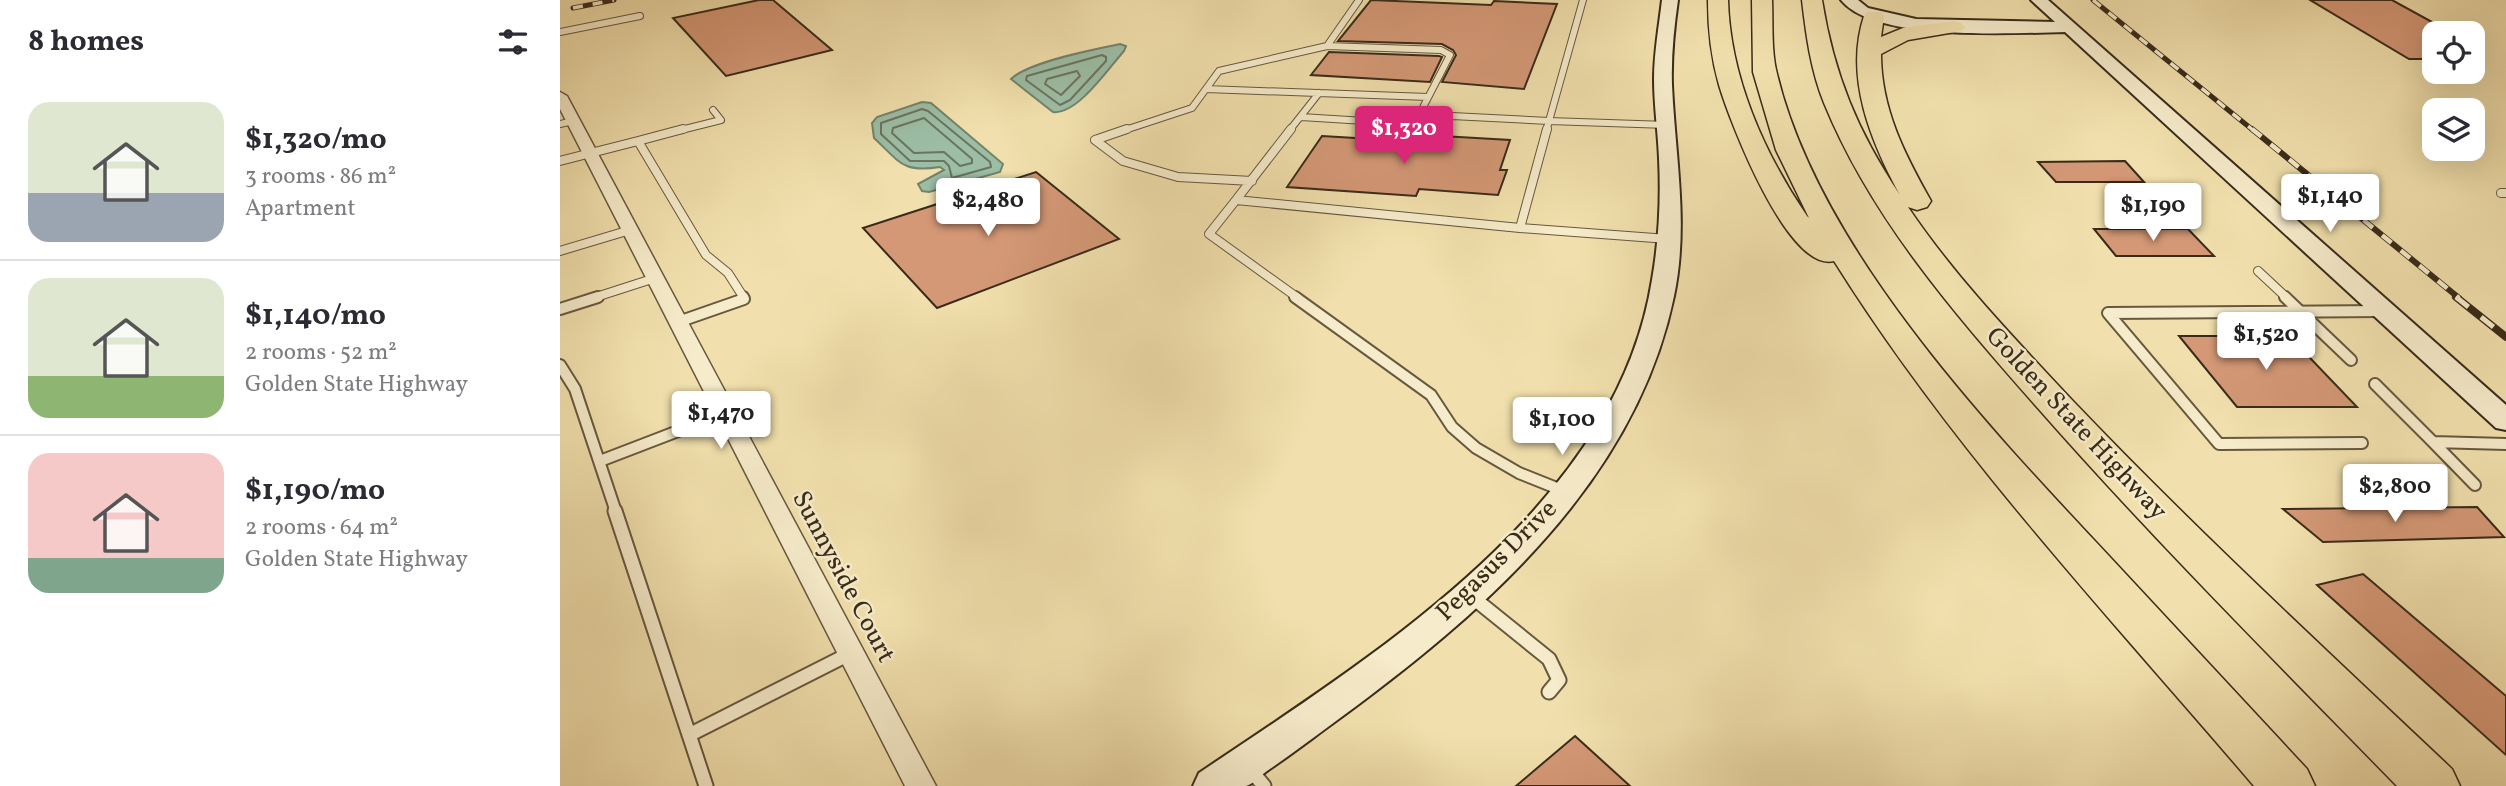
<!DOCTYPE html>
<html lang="en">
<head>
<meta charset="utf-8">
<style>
	body { margin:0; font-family:Vollkorn,serif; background:#f2f2f3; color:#2b2b33; height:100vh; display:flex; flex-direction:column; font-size:26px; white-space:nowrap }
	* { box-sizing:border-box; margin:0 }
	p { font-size:23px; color:#7c7c81 }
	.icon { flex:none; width:38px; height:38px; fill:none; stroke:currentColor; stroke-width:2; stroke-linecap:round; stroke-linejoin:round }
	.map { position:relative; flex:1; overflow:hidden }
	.drawer { display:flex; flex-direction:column; background:#fff; width:560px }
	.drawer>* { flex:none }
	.fabs { position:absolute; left:1862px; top:21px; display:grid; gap:14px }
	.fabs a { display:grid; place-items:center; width:63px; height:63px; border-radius:14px; background:#fff; box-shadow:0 7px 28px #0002; font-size:35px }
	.price { position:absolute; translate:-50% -60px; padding:0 16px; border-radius:7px; background:#fff; color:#222; font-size:23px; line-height:46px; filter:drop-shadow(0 2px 4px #0008) }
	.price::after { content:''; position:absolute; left:50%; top:42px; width:21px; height:16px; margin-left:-10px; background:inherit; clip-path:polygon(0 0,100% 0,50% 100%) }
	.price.active { background:#db2777; color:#fff }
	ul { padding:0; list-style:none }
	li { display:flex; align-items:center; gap:21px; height:175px; padding:0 28px }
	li+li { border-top:2px solid #e1e1e2 }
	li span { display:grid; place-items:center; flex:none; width:196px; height:140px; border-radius:21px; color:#555 }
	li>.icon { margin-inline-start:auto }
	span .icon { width:84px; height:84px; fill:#fffc; stroke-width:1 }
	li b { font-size:30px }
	h2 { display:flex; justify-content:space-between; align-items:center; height:84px; padding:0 28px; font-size:30px }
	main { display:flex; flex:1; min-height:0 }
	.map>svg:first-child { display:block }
</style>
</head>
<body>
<main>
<section class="drawer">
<h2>8 homes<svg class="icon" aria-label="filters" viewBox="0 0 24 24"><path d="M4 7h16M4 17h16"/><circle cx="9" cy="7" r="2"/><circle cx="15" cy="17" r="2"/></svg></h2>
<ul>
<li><span style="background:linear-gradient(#dfe7d0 65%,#9aa5b1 0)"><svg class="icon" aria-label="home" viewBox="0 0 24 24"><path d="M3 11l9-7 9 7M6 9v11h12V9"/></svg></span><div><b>$1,320/mo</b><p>3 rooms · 86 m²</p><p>Apartment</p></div></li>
<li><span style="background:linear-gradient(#dfe7d0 70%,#8fb573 0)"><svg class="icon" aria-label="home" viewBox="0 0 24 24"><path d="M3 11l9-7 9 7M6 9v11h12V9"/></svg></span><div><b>$1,140/mo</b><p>2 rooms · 52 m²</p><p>Golden State Highway</p></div></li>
<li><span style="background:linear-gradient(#f6c9c9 75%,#7fa58c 0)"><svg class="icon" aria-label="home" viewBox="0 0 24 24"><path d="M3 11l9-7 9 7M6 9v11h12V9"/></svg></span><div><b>$1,190/mo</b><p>2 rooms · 64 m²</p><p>Golden State Highway</p></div></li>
</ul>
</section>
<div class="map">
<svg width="1946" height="786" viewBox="0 0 1946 786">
	<rect width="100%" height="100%" fill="#f1e0ad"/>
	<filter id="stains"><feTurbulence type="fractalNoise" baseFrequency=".00286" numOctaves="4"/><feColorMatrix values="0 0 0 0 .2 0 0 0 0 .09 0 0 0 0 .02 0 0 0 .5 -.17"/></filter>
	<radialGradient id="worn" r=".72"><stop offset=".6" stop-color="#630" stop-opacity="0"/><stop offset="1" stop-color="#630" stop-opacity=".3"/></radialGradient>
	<path fill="#9cbea5" stroke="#74836d" stroke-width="2" d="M560 44 566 46 564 51C548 69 517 115 493 112L451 79C468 62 535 49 560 44Z
		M362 102 371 103 443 164 440 172 369 192 362 191 358 184 384 170 380 167C342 173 340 162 314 138L312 123 317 117Z"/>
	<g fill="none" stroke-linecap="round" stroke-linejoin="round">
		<path stroke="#6a7460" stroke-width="2" d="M542 55 546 57V61L510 100 500 105 466 80 467 76Z
			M517 71 520 76 501 95 485 84 487 79Z
			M362 109 368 111 430 162 431 167 392 178 389 166 384 161H350L321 134V123Z
			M364 118 412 159V163L400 166 384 152 354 153 332 133 333 128Z"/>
	</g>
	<path fill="#d49876" stroke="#392b1a" stroke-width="2" d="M199 0H213L272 50 166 76 113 18Z
		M811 0 931 5 934 1 997 4 964 89 882 82 896 55 893 50 882 44 778 41Z
		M1750 0H1832L1892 33H1874V59H1849Z
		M769 52 879 56 882 57 870 82 751 75Z
		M762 136 879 143 882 136 950 140 940 170H947L938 195 859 189 856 196 727 187Z
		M1565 161 1584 182H1496L1478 162Z
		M476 172 559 239 377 308 303 228Z
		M1534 229H1628L1654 256H1556Z
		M1619 336H1729L1797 407H1677Z
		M1917 507 1944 537 1763 542 1723 509Z
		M1803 574 1946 696V755L1757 585Z
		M1015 736 1070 786H956Z"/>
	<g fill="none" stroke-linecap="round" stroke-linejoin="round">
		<g stroke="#67583f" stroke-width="8">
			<path id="lane-far3" d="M1023 0 989 121 1107 125
				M0 32 80 16
				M767 46 799 0
				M646 89 868 97
				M741 117 821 122 892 116 989 121 986 131
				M0 124 13 121
				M117 131 161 120 153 110
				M562 131 632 108 659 71 767 46 881 50 890 55 857 119
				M729 131 759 93"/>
		</g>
		<g stroke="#67583f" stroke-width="10">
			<path id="lane-far2" d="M987 129 960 228 1108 239
				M535 140 567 129
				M535 140 563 161 618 177 692 181
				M78 141 123 129
				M0 161 78 141 146 255 168 273 184 298
				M1941 193H1946
				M676 200 731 129
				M0 251 70 230
				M1698 271 1727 298
				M33 298 95 278
				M738 298 649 234 676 200 960 228"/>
		</g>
		<g stroke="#67583f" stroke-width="14">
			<path id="lane-far1" d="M735 297 871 395 892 427 916 448 959 473 1004 491
				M1725 297 1791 360
				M0 309 38 297
				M118 322 184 299 183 297
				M0 365 15 389 56 512
				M1815 384 1873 442
				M1802 443 1659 444 1548 313 1823 311
				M40 461 165 413
				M1915 485 1873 442 1946 444"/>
		</g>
		<g stroke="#67583f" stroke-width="17">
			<path id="lane" d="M55 511 146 786
				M911 596 989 659 999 680 989 692
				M129 735 291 653
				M689 768 704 786"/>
		</g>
		<g stroke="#67583f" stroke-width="3">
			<path id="street" d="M0 92 7 96 376 786H345L0 109Z"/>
		</g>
		<g stroke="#392b1a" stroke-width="4">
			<path id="secondary" d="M1102 0H1118C1114 28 1111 56 1112 85 1115 155 1129 225 1114 296 1075 484 920 616 772 724 750 740 729 756 707 771 701 775 693 784 686 786 671 786 648 786 633 786L639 773C814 655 1056 507 1092 280 1099 240 1101 199 1099 158 1098 132 1094 106 1094 79 1094 53 1099 26 1102 0Z
				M1281 0H1298L1308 8 1356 19 1495 22 1471 0H1488L1946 405V430L1936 428 1505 32C1453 33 1315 42 1281 0Z"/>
		</g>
		<g stroke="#392b1a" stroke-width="3">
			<path id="highway" d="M1148 0H1168C1170 77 1204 153 1247 216L1249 218 1216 150 1193 72 1192 0H1212C1213 24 1211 51 1217 74 1259 249 1428 427 1549 556 1615 627 1681 698 1747 769L1755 786H1694C1549 616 1393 451 1274 261 1228 273 1170 122 1159 85 1151 57 1148 29 1148 0Z
				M1242 0H1262C1274 75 1298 132 1340 195 1311 142 1284 77 1304 16L1307 12H1321L1324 16 1321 37 1343 28 1394 21 1401 23 1405 27 1401 31 1348 40 1321 54C1321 109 1345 155 1371 201L1367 207 1357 210 1348 207C1395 277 1455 339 1512 400 1634 528 1764 648 1892 769L1900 786H1837C1715 661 1591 537 1476 406 1395 314 1311 218 1264 103 1251 71 1246 35 1242 0Z"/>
		</g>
		<use href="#lane-far3" stroke="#f6ebca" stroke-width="6"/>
		<use href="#lane-far2" stroke="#f6ebca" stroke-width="8"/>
		<use href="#lane-far1" stroke="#f6ebca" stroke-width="10"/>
		<use href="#lane" stroke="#f6ebca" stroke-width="13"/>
		<use href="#street" fill="#f6ebca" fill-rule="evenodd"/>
		<use href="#secondary" fill="#f6ebca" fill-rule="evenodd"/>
		<use href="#highway" fill="#f1e0ad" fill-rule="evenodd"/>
		<g stroke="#392b1a" stroke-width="5">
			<path id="rail-far2" d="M1533 0 1694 131
				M13 8 54 0"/>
		</g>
		<g stroke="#392b1a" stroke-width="6">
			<path id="rail-far1" d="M1692 129 1899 298"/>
		</g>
		<g stroke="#392b1a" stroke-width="8">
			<path id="rail" d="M1896 297 1946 337"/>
		</g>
		<use href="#rail-far2" stroke="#f6ebca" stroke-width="3.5" stroke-dasharray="10" stroke-linecap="butt"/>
		<use href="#rail-far1" stroke="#f6ebca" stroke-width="4.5" stroke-dasharray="12" stroke-linecap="butt"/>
		<use href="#rail" stroke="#f6ebca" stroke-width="5" stroke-dasharray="16" stroke-linecap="butt"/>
	</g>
	<g text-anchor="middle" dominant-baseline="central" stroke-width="5" stroke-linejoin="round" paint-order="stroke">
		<g font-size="26" fill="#392b1a" stroke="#f6ebca">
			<text transform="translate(1516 424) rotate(47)">Golden State Highway</text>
			<text transform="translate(937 561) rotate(-45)">Pegasus Drive</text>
			<text transform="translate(283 577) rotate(62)">Sunnyside Court</text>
		</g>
	</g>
	<rect width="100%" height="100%" filter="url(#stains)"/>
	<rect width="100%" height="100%" fill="url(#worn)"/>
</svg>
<div class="fabs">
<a><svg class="icon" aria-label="locate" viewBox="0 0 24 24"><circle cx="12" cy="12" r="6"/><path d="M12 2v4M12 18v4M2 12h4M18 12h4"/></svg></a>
<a><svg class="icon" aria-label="layers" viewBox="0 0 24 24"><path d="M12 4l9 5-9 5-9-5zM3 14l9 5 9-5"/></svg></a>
</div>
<b class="price active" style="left:844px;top:166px">$1,320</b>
<b class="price" style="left:1770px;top:234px">$1,140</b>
<b class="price" style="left:428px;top:238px">$2,480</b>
<b class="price" style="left:1593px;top:243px">$1,190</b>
<b class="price" style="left:1706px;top:372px">$1,520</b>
<b class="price" style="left:161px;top:451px">$1,470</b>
<b class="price" style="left:1002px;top:457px">$1,100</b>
<b class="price" style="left:1835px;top:524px">$2,800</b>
</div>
</main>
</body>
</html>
